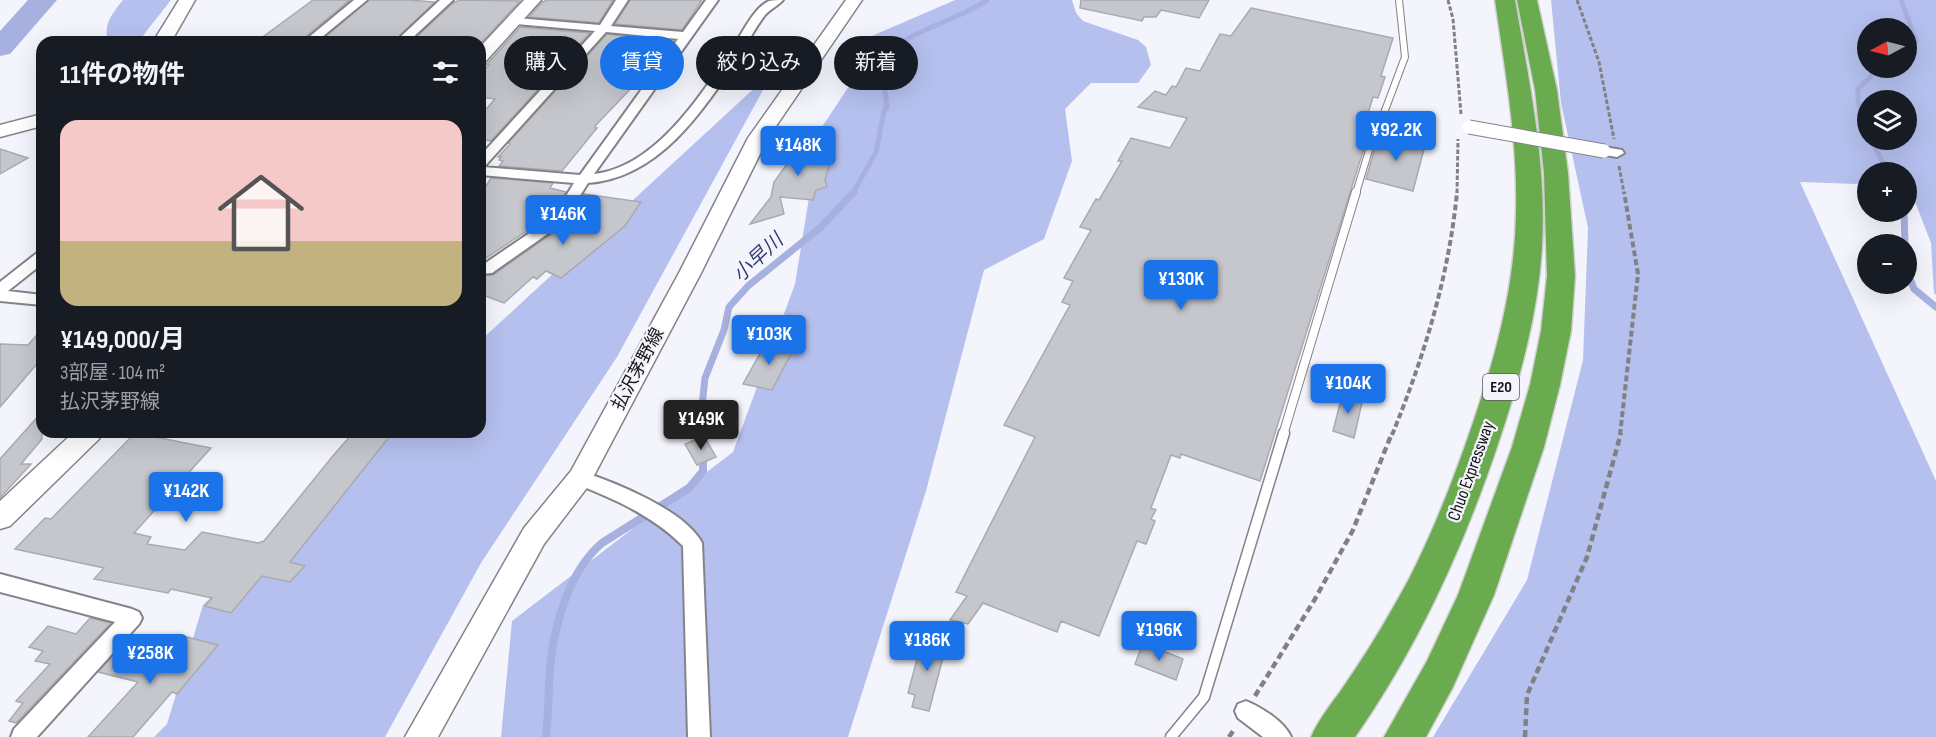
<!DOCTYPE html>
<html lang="ja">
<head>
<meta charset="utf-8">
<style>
	body { margin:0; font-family:"Sofia Sans Condensed","Noto Sans JP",sans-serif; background:#20242c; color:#f1f3f6; height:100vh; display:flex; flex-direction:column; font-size:22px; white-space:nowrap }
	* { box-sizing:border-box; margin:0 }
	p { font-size:20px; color:#9ea1a6 }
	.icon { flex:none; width:33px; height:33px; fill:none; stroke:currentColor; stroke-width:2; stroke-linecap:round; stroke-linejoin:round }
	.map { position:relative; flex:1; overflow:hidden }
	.details { position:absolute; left:36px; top:36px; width:450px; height:402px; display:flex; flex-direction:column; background:#171b24; border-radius:18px; box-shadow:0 6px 24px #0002 }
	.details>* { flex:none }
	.guide { position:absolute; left:504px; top:36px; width:570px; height:54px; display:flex; gap:12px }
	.needle { width:39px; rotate:263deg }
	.buttons { position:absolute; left:1857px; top:18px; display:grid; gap:12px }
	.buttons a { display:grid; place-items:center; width:60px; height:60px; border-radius:50%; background:#171b24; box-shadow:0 6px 24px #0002; font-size:30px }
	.price { position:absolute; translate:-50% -51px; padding:0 14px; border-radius:6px; background:#1a73e8; color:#fff; font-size:20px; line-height:39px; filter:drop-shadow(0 2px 3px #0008) }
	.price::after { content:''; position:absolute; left:50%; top:36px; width:18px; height:14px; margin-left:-9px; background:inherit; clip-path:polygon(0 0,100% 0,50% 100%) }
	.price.current { background:#222; color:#fff }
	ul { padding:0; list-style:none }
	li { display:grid; align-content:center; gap:12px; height:318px; padding:0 24px }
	li span { display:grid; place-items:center; height:186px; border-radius:18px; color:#555 }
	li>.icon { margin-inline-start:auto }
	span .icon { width:108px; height:108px; fill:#fffc; stroke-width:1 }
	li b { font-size:26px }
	h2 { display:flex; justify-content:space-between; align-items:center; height:72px; padding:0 24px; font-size:26px }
	.chip { padding:0 21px; border-radius:27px; background:#171b24; box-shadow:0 6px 24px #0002; font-size:21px; line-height:54px }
	.chip.current { background:#1a73e8; color:#fff }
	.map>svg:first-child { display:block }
</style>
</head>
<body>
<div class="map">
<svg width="1936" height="737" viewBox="0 0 1936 737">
	<rect width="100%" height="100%" fill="#f4f5fc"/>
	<path fill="#b5c0ef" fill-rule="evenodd" d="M123 0H171L138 42H108C103 24 112 14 123 0Z
		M955 0H1072L1076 13 1083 21 1138 40 1146 47 1151 65 1138 83H1091L1065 109 1072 161 1044 239 984 270 926 491 848 737H501L512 621 733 452 795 284 820 130 849 86 865 39Z
		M1551 0H1936V295L1934 293 1931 243 1907 181 1906 172H1868L1867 181 1856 184 1800 182 1936 481V737H1433L1527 580 1583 360 1588 228 1561 103ZM1868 28H1906V68H1868ZM1868 100H1906V140H1868Z
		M774 70 617 357 481 563 385 737H154L167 724 203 605 384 432H480V341Z"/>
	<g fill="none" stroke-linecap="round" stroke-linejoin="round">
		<path stroke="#a7b1e0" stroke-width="5" d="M1901 0 1916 41 1906 56
			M1868 132 1858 101V89L1874 73 1886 68
			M1871 140 1888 172
			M853 193 876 152 884 111 887 107C886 93 880 74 884 60 891 37 964 18 987 0"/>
		<path stroke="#a7b1e0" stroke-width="7" d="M1904 212 1905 244
			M1906 268 1914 289 1936 307
			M702 435 700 424 705 378 724 330 729 307 748 286 821 227 854 192"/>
		<path stroke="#a7b1e0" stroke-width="8" d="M701 433 703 443
			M546 737C549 714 548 691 550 668 554 626 568 572 602 543L689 488 703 471V455"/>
		<path fill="#a7b1e0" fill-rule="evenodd" d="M28 0H57L10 54 0 56V31Z"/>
	</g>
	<path fill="#c5c7cd" stroke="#a9aab0" stroke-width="1.5" d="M313 0H350L299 42H256Z
		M369 0H409L435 2 393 42 325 37Z
		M460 0 520 1 480 44 411 42 453 3Z
		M548 0H613L599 23 529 17 542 2Z
		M630 0H702L682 30 615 24Z
		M1081 0H1209L1199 18 1161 10 1156 17H1144L1142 21 1080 8Z
		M1251 8 1393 38 1381 76 1385 77 1378 98 1373 97 1363 130 1369 132 1260 481 1181 454 1180 458 1171 455 1151 508 1156 510 1151 519 1155 521 1146 544 1137 541 1099 636 1061 621 1057 632 983 603 968 624 950 620 967 596 956 592 1035 437 1004 425 1070 305 1062 302 1073 281 1064 278 1091 230 1080 227 1096 199 1099 200 1122 161H1118L1131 138 1170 148 1187 118 1138 107 1155 91 1166 95 1172 86 1176 87 1186 68 1200 71 1220 34 1231 36Z
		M520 27 590 33 491 141 480 139V116L495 99 480 97V74L489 65 481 64 488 63Z
		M607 34 674 41 644 82 638 81 596 125 595 128H597L562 171 499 166 503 161 499 160 501 157H498L510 144 508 143Z
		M1379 134 1425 145 1413 191 1366 179Z
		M786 143 835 146 825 180 827 187 816 190 813 200 780 197 784 214 750 224 771 197 774 182 790 160 779 159Z
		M0 149 28 158 0 174Z
		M491 178 553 183 550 188 566 192 551 215 480 262V196Z
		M584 194 641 202 625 226 561 278 546 271 537 279 533 277 504 303 480 294V276L493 275 564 225Z
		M42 329V358L0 407V344L28 345Z
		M766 343 794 348 772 390 743 384Z
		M1343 392 1363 398 1354 438 1333 431Z
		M42 412V439L21 464H31L0 498V459Z
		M357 432H393L290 562 305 566 290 582 262 576 231 613 205 606 212 598 171 589 168 593 94 579 104 568 15 549 45 518 51 519 135 433 211 448 134 533 151 537 147 544 185 550 202 532 258 543 264 541 332 457 352 434Z
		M704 436 716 457 697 465 685 444Z
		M90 618 111 623 16 723 9 721 23 703 16 701 50 664 35 661 43 651 29 647 48 626 76 634Z
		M187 637 218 645 177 694 172 692 133 737H88L138 682 98 672 114 655 152 664 166 648 175 651Z
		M923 637 947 642 929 711 912 707 915 695 908 693Z
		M1143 643 1183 659 1176 680 1135 664Z"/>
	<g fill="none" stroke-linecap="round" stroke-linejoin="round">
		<g stroke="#83848a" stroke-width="8">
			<path id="lane-far2" d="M1356 193 1377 124 1384 113 1405 57 1399 0"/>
		</g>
		<g stroke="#83848a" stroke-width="10">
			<path id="lane-far1" d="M1283 435 1356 192"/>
		</g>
		<g stroke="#83848a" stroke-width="13">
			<path id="lane" d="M1171 737 1204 697 1284 433"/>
		</g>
		<g stroke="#83848a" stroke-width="4">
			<path id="street" d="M354 0H367L316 42H303Z
				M440 0H453L408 42H395Z
				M616 0H628L611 26 683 32 706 0H718L594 174C657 167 703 92 735 44 744 30 754 8 769 1 773 0 778 0 783 0 778 6 770 9 765 15 755 28 747 44 738 58 703 111 659 178 588 183L563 223 492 273 480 274V264H484L553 217 574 183 480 175V156L595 31 516 24 510 21 516 18 600 25ZM606 32 678 39 580 175 484 167Z
				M1604 147 1622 150 1624 153 1617 157 1599 154 1597 151 1599 148Z
				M42 251V264L8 291 42 295V305L0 301V282L37 253Z
				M580 471C614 482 685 510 702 543L710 737H688L683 546C652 515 614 499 574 483L571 478 574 473Z
				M0 574 132 609 139 612 142 618 139 624 37 737H11L14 729 115 622 0 592Z
				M1246 701C1261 707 1285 722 1291 737H1263L1238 718 1235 711 1238 704Z"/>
		</g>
		<g stroke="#83848a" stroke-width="3">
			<path id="secondary" d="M179 0H195L171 42H153Z
				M524 0H541L486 61 480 62V47Z
				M846 0H862L768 138 701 273 589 485 544 544 438 737H405L524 528 571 471 679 273 748 138Z
				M42 114V126L0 137V125Z
				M74 432H103L99 439 10 526 0 529V501Z"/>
		</g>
		<g stroke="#d0d0d1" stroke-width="3">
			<path id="highway" d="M1495 0H1515C1529 81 1547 164 1542 247 1538 314 1520 378 1499 441 1464 546 1418 647 1355 737H1311C1320 716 1336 699 1348 680 1370 648 1390 614 1409 579 1431 536 1449 491 1465 446 1492 370 1515 293 1516 212 1518 141 1505 70 1495 0Z
				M1517 0H1537L1557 90 1568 173 1575 276 1571 331 1560 385 1544 447 1494 595 1453 687 1426 737H1384L1427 661 1458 595 1512 447 1530 385 1541 331 1547 276 1544 173 1535 90Z"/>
		</g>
		<path stroke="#808185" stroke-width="3" stroke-dasharray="4.5 2" stroke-linecap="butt" d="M1448 0 1453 19 1461 114
			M1577 0 1599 62 1614 139
			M1619 166 1624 193
			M1457 193 1458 139"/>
		<path stroke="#808185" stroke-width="4" stroke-dasharray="6 3" stroke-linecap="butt" d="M1392 435C1424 357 1449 276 1457 192
			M1620 435 1638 274 1624 192"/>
		<path stroke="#808185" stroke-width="4.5" stroke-dasharray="7 4" stroke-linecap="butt" d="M1255 696 1315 599 1353 530 1392 433
			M1229 737 1235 728
			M1525 737 1527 695 1587 557 1621 433"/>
		<use href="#lane-far2" stroke="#fff" stroke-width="6"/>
		<use href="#lane-far1" stroke="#fff" stroke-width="8"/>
		<use href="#lane" stroke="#fff" stroke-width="10"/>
		<use href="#street" fill="#fff" fill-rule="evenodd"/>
		<use href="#secondary" fill="#fff" fill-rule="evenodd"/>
		<use href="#highway" fill="#6bab4f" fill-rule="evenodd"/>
		<g stroke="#83848a" stroke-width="15" stroke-linecap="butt">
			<path id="street-bridge" d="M1469 127 1604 151"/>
		</g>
		<use href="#street-bridge" stroke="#fff" stroke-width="13"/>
	</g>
	<g text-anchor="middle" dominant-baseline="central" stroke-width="4.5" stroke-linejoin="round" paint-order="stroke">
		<rect fill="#f4f5fc" stroke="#59595c" stroke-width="1.5" x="1483" y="374" width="36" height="26" rx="4.5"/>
		<g font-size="16" font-weight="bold" fill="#161618">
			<text x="1501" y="387">E20</text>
		</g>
		<g font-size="18" fill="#161618" stroke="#f4f5fc">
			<text transform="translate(638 369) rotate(-62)">払沢茅野線</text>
			<text transform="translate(1471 471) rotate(-70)">Chuo Expressway</text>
		</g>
		<g font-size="20" font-style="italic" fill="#353d77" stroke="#f4f5fc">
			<text transform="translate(758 258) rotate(-43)">小早川</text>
		</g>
	</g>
</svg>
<div class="buttons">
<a><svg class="needle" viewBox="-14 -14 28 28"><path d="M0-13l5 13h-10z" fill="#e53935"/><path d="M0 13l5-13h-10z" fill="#9ea1a6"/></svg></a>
<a><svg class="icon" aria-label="layers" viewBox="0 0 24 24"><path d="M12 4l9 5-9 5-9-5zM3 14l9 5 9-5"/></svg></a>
<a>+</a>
<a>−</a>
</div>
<b class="price" style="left:1396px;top:162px">¥92.2K</b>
<b class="price" style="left:798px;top:177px">¥148K</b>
<b class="price" style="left:563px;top:246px">¥146K</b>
<b class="price" style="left:1181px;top:311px">¥130K</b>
<b class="price" style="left:769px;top:366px">¥103K</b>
<b class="price" style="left:1348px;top:415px">¥104K</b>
<b class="price current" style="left:701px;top:451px">¥149K</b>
<b class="price" style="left:186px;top:523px">¥142K</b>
<b class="price" style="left:1159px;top:662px">¥196K</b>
<b class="price" style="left:927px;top:672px">¥186K</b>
<b class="price" style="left:150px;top:685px">¥258K</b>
<div class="guide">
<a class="chip">購入</a>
<a class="chip current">賃貸</a>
<a class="chip">絞り込み</a>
<a class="chip">新着</a>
</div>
<section class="details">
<h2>11件の物件<svg class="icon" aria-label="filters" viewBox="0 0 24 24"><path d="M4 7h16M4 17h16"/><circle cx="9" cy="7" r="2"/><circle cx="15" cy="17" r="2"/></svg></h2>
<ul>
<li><span style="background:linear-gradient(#f6c9c9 65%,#c2b280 0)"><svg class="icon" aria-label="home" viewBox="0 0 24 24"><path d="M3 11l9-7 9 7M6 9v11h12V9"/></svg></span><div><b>¥149,000/月</b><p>3部屋 · 104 m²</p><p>払沢茅野線</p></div></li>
</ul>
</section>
</div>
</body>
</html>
